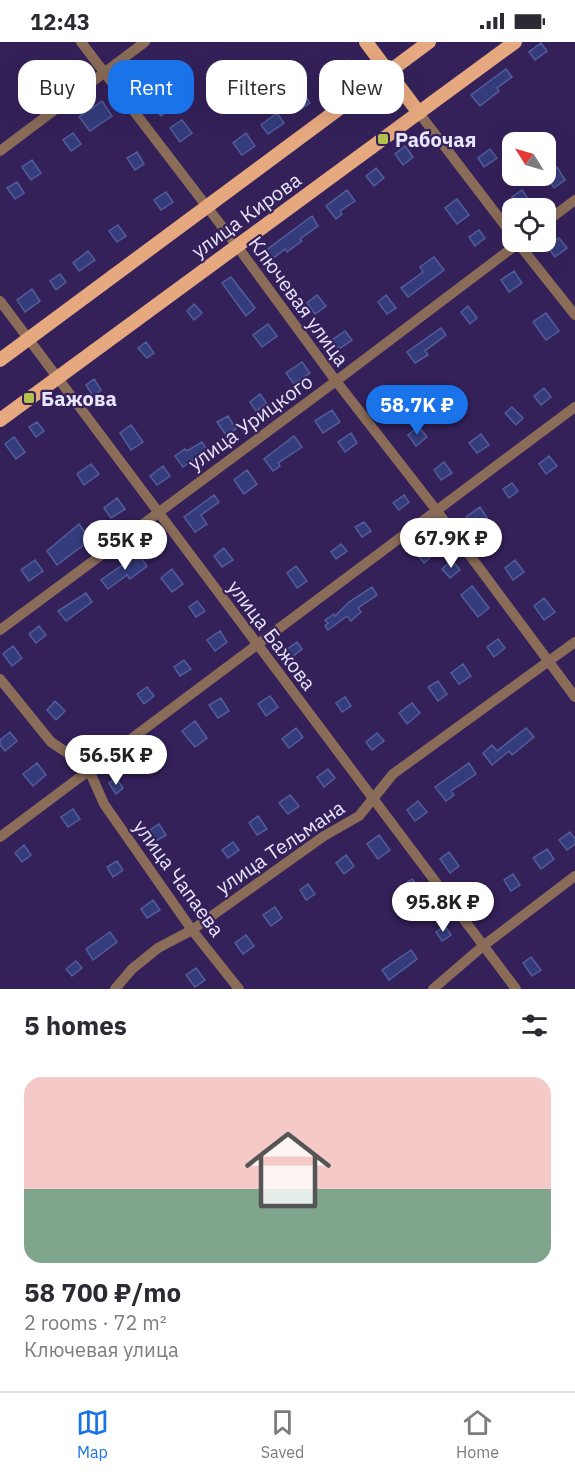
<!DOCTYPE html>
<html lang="en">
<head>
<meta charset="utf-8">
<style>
	body { margin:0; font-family:"IBM Plex Sans",sans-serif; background:#f7f7f7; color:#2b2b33; height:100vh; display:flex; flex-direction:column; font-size:22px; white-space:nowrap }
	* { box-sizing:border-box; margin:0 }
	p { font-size:20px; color:#7c7c81 }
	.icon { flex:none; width:33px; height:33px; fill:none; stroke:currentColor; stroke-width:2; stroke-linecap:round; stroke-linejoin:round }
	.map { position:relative; height:947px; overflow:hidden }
	.side { display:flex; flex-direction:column; background:#fff; flex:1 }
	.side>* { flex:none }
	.top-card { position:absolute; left:18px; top:18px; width:540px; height:54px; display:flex; gap:12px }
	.needle { width:39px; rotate:307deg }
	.buttons { position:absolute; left:502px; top:90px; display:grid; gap:12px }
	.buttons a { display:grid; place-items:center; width:54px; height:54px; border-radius:12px; background:#fff; box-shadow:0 6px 24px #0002; font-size:30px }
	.price { position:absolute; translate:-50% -51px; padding:0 14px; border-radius:21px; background:#fff; color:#222; font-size:20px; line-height:39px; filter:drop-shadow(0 2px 3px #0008) }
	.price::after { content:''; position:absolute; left:50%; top:36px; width:18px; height:14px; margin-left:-9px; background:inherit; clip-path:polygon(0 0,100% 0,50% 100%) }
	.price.current { background:#1a73e8; color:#fff }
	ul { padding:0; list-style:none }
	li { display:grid; align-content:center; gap:12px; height:318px; padding:0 24px }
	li+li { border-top:2px solid #e1e1e2 }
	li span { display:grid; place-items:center; height:186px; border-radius:18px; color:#555 }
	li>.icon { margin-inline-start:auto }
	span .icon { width:108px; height:108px; fill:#fffc; stroke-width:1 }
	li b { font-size:26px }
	h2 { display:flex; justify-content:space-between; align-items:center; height:72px; padding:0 24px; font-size:26px }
	.chip { padding:0 21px; border-radius:18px; background:#fff; box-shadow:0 6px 24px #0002; font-size:21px; line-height:54px }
	.chip.current { background:#1a73e8; color:#fff }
	.status { display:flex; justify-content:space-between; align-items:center; height:42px; padding:0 30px; background:#fff; direction:ltr }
	.status svg { height:16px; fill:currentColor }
	.tabs { display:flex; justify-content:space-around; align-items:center; height:84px; border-top:2px solid #e1e1e2; background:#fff; font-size:16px; color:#7c7c81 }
	.tabs a { display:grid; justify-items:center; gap:3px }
	.tabs .current { color:#1a73e8 }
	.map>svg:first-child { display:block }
</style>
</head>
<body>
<div class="status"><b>12:43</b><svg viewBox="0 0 49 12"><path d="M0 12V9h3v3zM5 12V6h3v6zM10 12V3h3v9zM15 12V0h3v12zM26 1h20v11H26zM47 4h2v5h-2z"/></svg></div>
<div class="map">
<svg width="575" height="947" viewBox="0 0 575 947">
	<rect width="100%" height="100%" fill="#34215a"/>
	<path fill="#343c7c" stroke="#535d9a" stroke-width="1.5" d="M541 1 547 9 535 18 529 10Z
		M349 18 355 26 344 34 338 26Z
		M69 20 75 28 62 38 56 29Z
		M506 27 512 35 497 46 499 49 480 64 471 53Z
		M301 48 310 61 299 68 290 56Z
		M167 52 175 63 161 74 152 62Z
		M102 59 112 74 90 89 79 75Z
		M277 71 284 81 268 92 261 83Z
		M182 78 192 91 180 100 170 86Z
		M73 91 81 102 71 109 63 98Z
		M246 91 255 104 242 113 233 101Z
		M405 104 413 115 403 123 395 112Z
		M490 107 497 116 484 125 478 116Z
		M137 110 144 122 135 128 127 116Z
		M32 118 41 131 31 138 22 125Z
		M557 125 565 138 554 146 546 134Z
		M376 126 384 136 374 144 366 134Z
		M17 140 24 151 15 157 7 146Z
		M347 148 355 159 340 169 342 172 336 177 326 164Z
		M522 148 532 162 525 166H520L512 155Z
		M166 150 173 160 161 168 154 158Z
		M457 157 469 173 457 182 445 166Z
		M312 174 318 184 300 197 302 199 287 210 285 207 271 218 265 209Z
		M118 183 126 194 117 200 109 189Z
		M479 188 485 196 475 204 469 195Z
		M559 196 567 206 555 215 547 204Z
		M88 209 95 218 79 229 73 221Z
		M434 215 444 228 408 255 401 246 423 230 420 225Z
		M514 229 522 241 509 250 501 238Z
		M60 232 66 240 56 248 50 239Z
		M231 235 255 266 246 274 222 241Z
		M32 247 40 259 25 270 17 258Z
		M317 253 326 264 315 272 307 261Z
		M386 253 396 266 387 272 378 260Z
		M194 262 202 271 194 278 187 269Z
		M468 264 477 276 470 282 461 270Z
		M546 271 559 289 546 298 533 280Z
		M268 282 277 294 262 305 253 293Z
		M441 286 446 293 425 309 428 313 415 321 407 310Z
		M345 289 352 298 339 307 332 298Z
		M146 300 154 311 147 316 138 306Z
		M302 320 310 331 294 342 286 331Z
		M94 337 101 348 93 354 86 343Z
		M544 346 551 355 541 363 534 354Z
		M260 352 267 362 256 369 250 360Z
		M512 365 523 376 516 383 505 371Z
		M332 368 340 380 323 391 315 379Z
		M228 374 236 387 226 393 217 380Z
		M37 380 44 389 36 395 29 385Z
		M131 383 143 400 131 408 120 391Z
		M419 385 427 395 416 404 408 393Z
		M351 391 357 401 345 410 338 400Z
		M481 392 489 403 477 411 469 401Z
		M294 394 302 405 278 421 280 424 273 429 264 417Z
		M14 395 25 410 16 417 5 402Z
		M202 400 207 408 183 425 175 414 185 407 187 409Z
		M549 414 557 424 546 432 539 422Z
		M444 420 452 431 441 438 434 428Z
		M91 422 99 432 84 443 77 432Z
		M163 424 170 434 157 443 150 434Z
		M247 428 257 442 244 452 234 438Z
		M512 441 518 449 509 456 503 447Z
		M214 453 219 460 201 473 207 482 195 490 184 475Z
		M404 453 409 460 399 468 393 461Z
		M117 456 125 467 111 476 104 466Z
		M480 465 489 479 475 489 466 475Z
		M364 480 371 489 362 495 355 485Z
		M79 482 90 498 57 523 47 509Z
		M341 502 347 509 336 517 331 510Z
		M426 504 433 513 424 521 417 512Z
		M224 506 233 518 222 525 214 514Z
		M138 512 147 524 130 537 127 533 108 547 101 538Z
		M35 518 43 529 29 539 21 528Z
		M452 518 460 528 450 536 442 527Z
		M515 518 524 530 513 538 505 526Z
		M296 524 307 539 297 546 287 531Z
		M172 527 183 542 172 550 161 536Z
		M472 544 489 566 478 575 461 553Z
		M372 545 377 553 358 566 361 570 351 579 347 574 328 588 325 584 328 581 325 578 334 572 335 574 349 560Z
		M86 551 92 560 66 579 58 569Z
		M544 556 555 570 544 578 534 564Z
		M197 559 205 569 196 575 189 565Z
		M39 584 46 593 36 601 29 592Z
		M220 589 227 600 215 609 207 598Z
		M498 597 505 606 494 615 487 605Z
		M297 600 302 607 292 615 286 608Z
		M13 604 22 616 12 624 3 612Z
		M184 618 191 627 180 634 174 625Z
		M463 622 471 634 459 642 451 631Z
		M438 639 447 652 438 659 428 645Z
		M147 645 154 654 144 662 137 652Z
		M270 654 278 665 266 674 258 662Z
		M345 655 351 664 342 670 336 661Z
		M221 656 229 669 218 676 209 663Z
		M55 659 65 669 56 678 47 668Z
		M412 661 420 671 407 682 399 671Z
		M195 679 207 696 195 705 182 689Z
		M296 686 303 695 289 706 282 697Z
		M526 686 534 695 512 713 509 709 492 723 483 711 492 703 497 709Z
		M10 690 17 699 5 709 0 703V698Z
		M377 691 384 699 372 708 366 700Z
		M82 694 89 704 82 709 74 699Z
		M37 721 46 733 33 744 23 732Z
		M469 721 476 732 451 749 454 753 446 759 435 745Z
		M328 727 335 736 324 745 317 735Z
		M116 736 123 746 116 752 109 741Z
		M290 753 299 764 288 772 279 761Z
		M418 759 427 770 415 779 407 768Z
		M73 767 80 777 68 785 61 775Z
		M258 774 267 787 257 793 249 781Z
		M159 782 166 793 156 799 150 788Z
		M570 790 575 797V802L567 808 559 798Z
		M379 793 390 808 378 817 367 802Z
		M233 800 239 808 228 816 222 808Z
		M24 803 31 813 22 820 15 811Z
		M547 807 554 817 541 827 533 816Z
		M449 810 459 824 450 831 440 817Z
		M346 813 354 824 344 832 336 821Z
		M117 819 123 828 113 835 107 825Z
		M513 832 520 843 511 849 504 838Z
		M412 837 420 847 410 855 402 844Z
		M308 842 315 852 306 858 300 848Z
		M484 855 491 863 481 872 474 863Z
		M153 858 160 868 147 876 141 867Z
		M275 865 282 876 271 884 263 873Z
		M445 884 451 893 442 899 436 890Z
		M110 890 117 900 93 918 86 907Z
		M246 893 254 904 243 912 235 901Z
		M411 908 417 917 389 938 382 928Z
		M531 915 541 928 532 934 523 921Z
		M76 919 82 926 72 934 66 927Z
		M196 926 205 938 195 945 186 933Z"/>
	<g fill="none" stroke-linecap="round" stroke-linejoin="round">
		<path stroke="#8a6c58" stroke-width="10" d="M81 0 237 204 336 339 437 469 575 655
			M419 71 513 194
			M0 109 145 0
			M546 180 575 158
			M517 200 575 273
			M0 259 516 947
			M0 588 336 339 520 200
			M0 637 51 700 78 718 89 728 104 762 192 888 239 947
			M0 795 575 365
			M115 947 132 927 158 906 192 888 324 794 359 774 393 732 575 600
			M433 947 483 904 575 834"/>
		<path stroke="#e6a87e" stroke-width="14" d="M366 0 419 71
			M0 318 429 0
			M0 378 515 0"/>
	</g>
	<g fill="#b5c249" stroke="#34215a" stroke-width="2">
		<rect x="377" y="91" width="12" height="12" rx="3"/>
		<rect x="23" y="350" width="12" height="12" rx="3"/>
	</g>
	<g text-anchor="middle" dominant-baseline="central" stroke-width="4.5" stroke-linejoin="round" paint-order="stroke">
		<g font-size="20" font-weight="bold" fill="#e8e4f9" stroke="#34215a" text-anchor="start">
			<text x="395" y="97">Рабочая</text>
			<text x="41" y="356">Бажова</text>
		</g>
		<g font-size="20" fill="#e8e4f9" stroke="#34215a">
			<text transform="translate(246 173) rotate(-36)">улица Кирова</text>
			<text transform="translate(299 259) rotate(54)">Ключевая улица</text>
			<text transform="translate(250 380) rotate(-36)">улица Урицкого</text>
			<text transform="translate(272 593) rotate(53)">улица Бажова</text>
			<text transform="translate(280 805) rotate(-34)">улица Тельмана</text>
			<text transform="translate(179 836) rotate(54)">улица Чапаева</text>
		</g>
	</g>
</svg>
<div class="buttons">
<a><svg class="needle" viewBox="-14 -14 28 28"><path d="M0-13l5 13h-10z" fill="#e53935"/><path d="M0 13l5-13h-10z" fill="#7c7c81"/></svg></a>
<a><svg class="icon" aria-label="locate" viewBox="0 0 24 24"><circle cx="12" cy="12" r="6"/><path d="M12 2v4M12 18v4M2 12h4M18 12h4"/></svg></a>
</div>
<b class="price current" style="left:417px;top:394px">58.7K ₽</b>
<b class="price" style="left:451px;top:527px">67.9K ₽</b>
<b class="price" style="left:125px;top:529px">55K ₽</b>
<b class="price" style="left:116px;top:744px">56.5K ₽</b>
<b class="price" style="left:443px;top:891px">95.8K ₽</b>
<div class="top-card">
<a class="chip">Buy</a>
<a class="chip current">Rent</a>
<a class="chip">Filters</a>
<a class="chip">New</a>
</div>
</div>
<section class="side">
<h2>5 homes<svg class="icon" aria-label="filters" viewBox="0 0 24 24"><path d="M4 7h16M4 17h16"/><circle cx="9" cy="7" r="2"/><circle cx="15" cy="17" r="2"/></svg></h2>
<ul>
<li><span style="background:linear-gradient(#f6c9c9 60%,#7fa58c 0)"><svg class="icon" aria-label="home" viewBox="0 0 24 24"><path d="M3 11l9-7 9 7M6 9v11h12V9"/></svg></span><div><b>58 700 ₽/mo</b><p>2 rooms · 72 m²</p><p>Ключевая улица</p></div></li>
</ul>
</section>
<nav class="tabs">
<a class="current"><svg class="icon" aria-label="map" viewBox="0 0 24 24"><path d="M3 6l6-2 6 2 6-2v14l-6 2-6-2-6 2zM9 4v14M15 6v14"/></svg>Map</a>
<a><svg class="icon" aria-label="saved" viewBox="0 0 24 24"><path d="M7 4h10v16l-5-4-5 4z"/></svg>Saved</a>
<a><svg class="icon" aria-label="home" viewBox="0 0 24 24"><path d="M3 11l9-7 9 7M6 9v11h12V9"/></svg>Home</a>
</nav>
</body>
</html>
